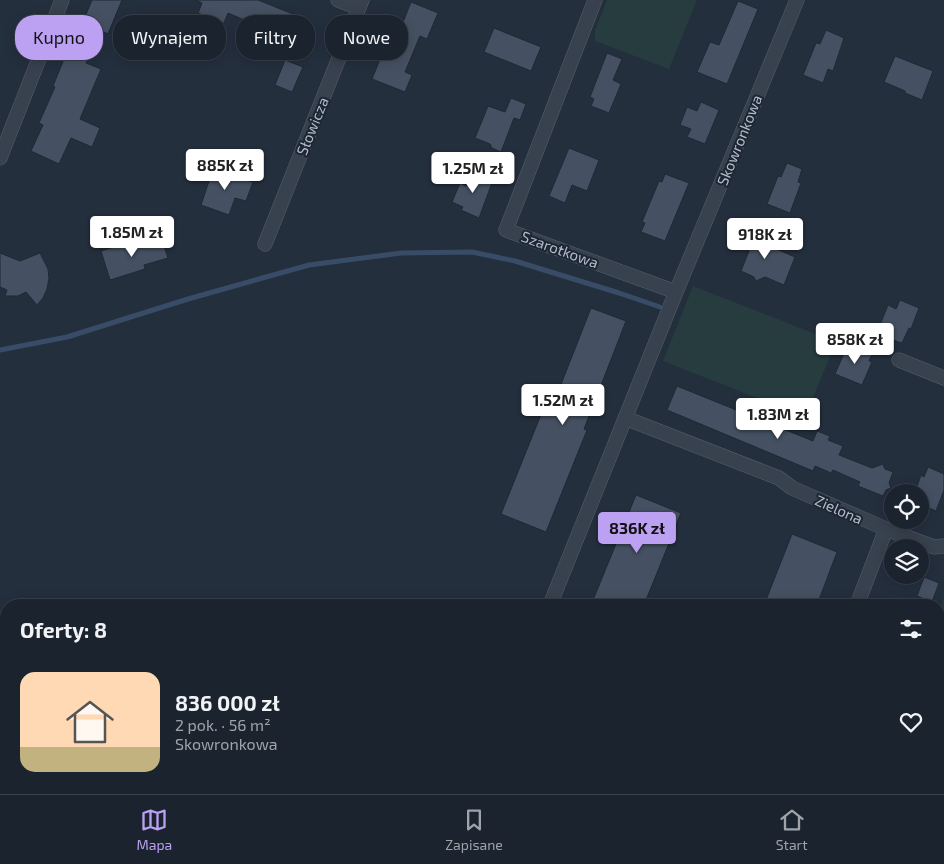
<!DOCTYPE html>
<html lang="pl">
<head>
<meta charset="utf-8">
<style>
	body { margin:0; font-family:"Exo 2",sans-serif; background:#242b36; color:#f1f3f6; height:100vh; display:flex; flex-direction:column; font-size:19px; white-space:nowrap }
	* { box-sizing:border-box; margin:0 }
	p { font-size:16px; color:#a0a4aa }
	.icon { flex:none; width:28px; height:28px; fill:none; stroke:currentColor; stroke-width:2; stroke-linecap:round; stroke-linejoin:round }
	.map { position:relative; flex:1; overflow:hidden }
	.details { position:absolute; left:0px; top:599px; width:945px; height:196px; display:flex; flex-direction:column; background:#1b232e; border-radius:20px 20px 0 0; box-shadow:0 2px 12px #0003,0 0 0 1px #39404a }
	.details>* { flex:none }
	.hud { position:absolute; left:15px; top:15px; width:500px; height:45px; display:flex; gap:10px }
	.tools { position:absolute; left:884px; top:484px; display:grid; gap:10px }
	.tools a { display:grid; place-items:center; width:45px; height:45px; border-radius:50%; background:#1b232e; box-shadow:0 2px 12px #0003,0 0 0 1px #39404a; font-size:25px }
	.price { position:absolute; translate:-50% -42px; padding:0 11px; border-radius:5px; background:#fff; color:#222; font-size:16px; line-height:32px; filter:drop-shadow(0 1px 2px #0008) }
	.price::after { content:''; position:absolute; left:50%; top:30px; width:15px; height:11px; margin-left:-8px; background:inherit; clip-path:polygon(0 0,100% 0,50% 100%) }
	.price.on { background:#bca0f2; color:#111 }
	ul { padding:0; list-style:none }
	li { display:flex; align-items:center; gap:15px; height:125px; padding:0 20px }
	li span { display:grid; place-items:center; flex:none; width:140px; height:100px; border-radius:15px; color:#555 }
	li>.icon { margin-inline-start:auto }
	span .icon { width:60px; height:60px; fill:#fffc; stroke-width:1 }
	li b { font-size:21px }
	h2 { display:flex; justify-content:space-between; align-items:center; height:60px; padding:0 20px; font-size:21px }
	.tag { padding:0 18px; border-radius:20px; background:#1b232e; box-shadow:0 2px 12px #0003,0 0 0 1px #39404a; font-size:18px; line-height:45px }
	.tag.on { background:#bca0f2; color:#111 }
	.tab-bar { display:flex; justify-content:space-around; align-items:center; height:70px; border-top:1px solid #39404a; background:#1b232e; font-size:14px; color:#a0a4aa }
	.tab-bar a { display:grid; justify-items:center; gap:2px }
	.tab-bar .on { color:#bca0f2 }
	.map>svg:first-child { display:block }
</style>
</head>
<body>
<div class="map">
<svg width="944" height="794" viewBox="0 0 944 794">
	<rect width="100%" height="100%" fill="#242f3e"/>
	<path fill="#263c3f" d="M607 0H697L669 69 595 41V30Z
		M693 286 836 342 805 417 663 361Z
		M944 597V794H869L871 789H939V610Z
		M0 667 6 671V789H208L217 794H0Z"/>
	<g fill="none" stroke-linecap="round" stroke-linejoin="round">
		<path stroke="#394c67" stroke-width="5" d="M0 350 67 337 188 299 309 265 401 253 472 252 515 261 619 293 660 307"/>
	</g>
	<path fill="#455162" stroke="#1f2835" d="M92 0H122L108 34 100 30 86 63 101 69 80 119 100 128 92 147 71 138 59 164 31 151 43 125 39 123 55 87 53 86 71 42 74 43Z
		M196 0H258L298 16 293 28 296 34 290 37 286 45 264 35 265 33 257 29 258 26 228 13 224 23 198 13 202 3Z
		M738 1 758 9 727 84 697 72 710 42 719 45Z
		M411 2 438 13 427 39 420 36 405 72 412 75 405 92 372 79 385 47 392 50Z
		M494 28 541 47 531 71 484 52Z
		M826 30 844 38 833 71 828 69 823 83 803 75 816 43 820 44Z
		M607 53 622 59 613 80 621 84 609 113 591 106 594 99 590 97Z
		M895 56 933 71 922 100 905 93V91L884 82Z
		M285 60 303 67 292 92 275 85Z
		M511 98 526 104 520 120 514 118 501 152 492 148 490 144 475 138 488 106 505 112Z
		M701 102 719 110 705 144 687 137 691 129 680 125 687 107 697 111Z
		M569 148 599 160 587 191 572 185 565 203 549 196Z
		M787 163 802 169 798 182 801 183 790 213 767 204 778 176 781 177Z
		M213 169 253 182 246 201 235 198 229 215 201 205Z
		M472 172 493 180 479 218 461 210 463 207 452 202 460 183 466 186Z
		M665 174 689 183 665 241 641 232 645 223 642 222 659 181 662 182Z
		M746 231 767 240 765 244 795 257 784 285 765 277 756 281 754 277 741 271 749 251 740 247Z
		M136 240 138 247 162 240 168 258 144 265 145 269 110 280 101 251Z
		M0 253 20 261 40 253 48 269 49 278 47 289 43 298 37 305 26 292 18 296H5L7 290 0 287Z
		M900 300 919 308 911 329 909 328 902 343 876 335 888 305 896 309Z
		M591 308 626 321 584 429 587 430 546 532 501 514 542 412 549 415Z
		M854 345 873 352 869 361 872 362 862 385 835 374 845 351 850 353Z
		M677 386 813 441 817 431 830 436 828 440 843 446 839 455 872 468 883 464 885 469 893 472 889 483 891 488 886 490 883 496 858 486 860 482 833 470 831 473 815 466 813 471 667 410Z
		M928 467 944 474V490L936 511 920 504V492H915L921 475 924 477Z
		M636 495 681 513 659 568 644 605H591Z
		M792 534 837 552 817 605H764Z
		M924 577 939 583 932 602 917 596Z"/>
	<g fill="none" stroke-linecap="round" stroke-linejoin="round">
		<g stroke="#565f6c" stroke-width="15">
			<path id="street" d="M338 0 359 8
				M595 0 506 230 676 292
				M0 158 62 0
				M265 244 362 0
				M899 360 944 378
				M625 418 779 478 792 488 886 529 934 547 944 546
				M550 605 676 292 797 0
				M857 605 886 529
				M473 794 475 789
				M785 794 787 789"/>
		</g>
		<use href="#street" stroke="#38414e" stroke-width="14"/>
	</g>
	<g text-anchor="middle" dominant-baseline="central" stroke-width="4" stroke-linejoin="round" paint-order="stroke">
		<g font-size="15" fill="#b4bcc9" stroke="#1d2633">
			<text transform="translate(312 126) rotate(-68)">Słowicza</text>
			<text transform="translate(739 140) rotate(-68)">Skowronkowa</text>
			<text transform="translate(560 249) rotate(20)">Szarotkowa</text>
			<text transform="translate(839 509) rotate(24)">Zielona</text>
		</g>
	</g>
</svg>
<div class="tools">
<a><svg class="icon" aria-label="locate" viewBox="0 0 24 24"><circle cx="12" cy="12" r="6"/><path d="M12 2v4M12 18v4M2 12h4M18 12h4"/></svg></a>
<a><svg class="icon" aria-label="layers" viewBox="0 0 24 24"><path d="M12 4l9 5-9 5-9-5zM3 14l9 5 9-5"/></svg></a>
</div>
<b class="price" style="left:225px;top:191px">885K zł</b>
<b class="price" style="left:473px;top:194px">1.25M zł</b>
<b class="price" style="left:132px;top:258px">1.85M zł</b>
<b class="price" style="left:765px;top:260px">918K zł</b>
<b class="price" style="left:855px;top:365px">858K zł</b>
<b class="price" style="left:563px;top:426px">1.52M zł</b>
<b class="price" style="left:778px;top:440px">1.83M zł</b>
<b class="price on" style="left:637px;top:554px">836K zł</b>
<div class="hud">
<a class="tag on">Kupno</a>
<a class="tag">Wynajem</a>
<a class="tag">Filtry</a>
<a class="tag">Nowe</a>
</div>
<section class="details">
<h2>Oferty: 8<svg class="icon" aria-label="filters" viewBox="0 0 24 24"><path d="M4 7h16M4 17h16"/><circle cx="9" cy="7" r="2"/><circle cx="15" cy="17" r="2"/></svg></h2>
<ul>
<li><span style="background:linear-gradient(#ffd9b3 75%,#c2b280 0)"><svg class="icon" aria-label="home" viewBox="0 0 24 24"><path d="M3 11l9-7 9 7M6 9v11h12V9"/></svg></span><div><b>836 000 zł</b><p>2 pok. · 56 m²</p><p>Skowronkowa</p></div><svg class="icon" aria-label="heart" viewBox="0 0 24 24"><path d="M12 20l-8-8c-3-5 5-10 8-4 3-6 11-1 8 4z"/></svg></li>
</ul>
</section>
</div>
<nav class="tab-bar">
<a class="on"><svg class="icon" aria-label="map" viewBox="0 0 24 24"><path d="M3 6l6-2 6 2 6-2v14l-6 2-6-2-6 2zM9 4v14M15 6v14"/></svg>Mapa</a>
<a><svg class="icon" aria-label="saved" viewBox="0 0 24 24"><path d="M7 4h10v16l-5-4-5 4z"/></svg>Zapisane</a>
<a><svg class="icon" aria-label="home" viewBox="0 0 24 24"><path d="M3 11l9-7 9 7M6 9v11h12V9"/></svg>Start</a>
</nav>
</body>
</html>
